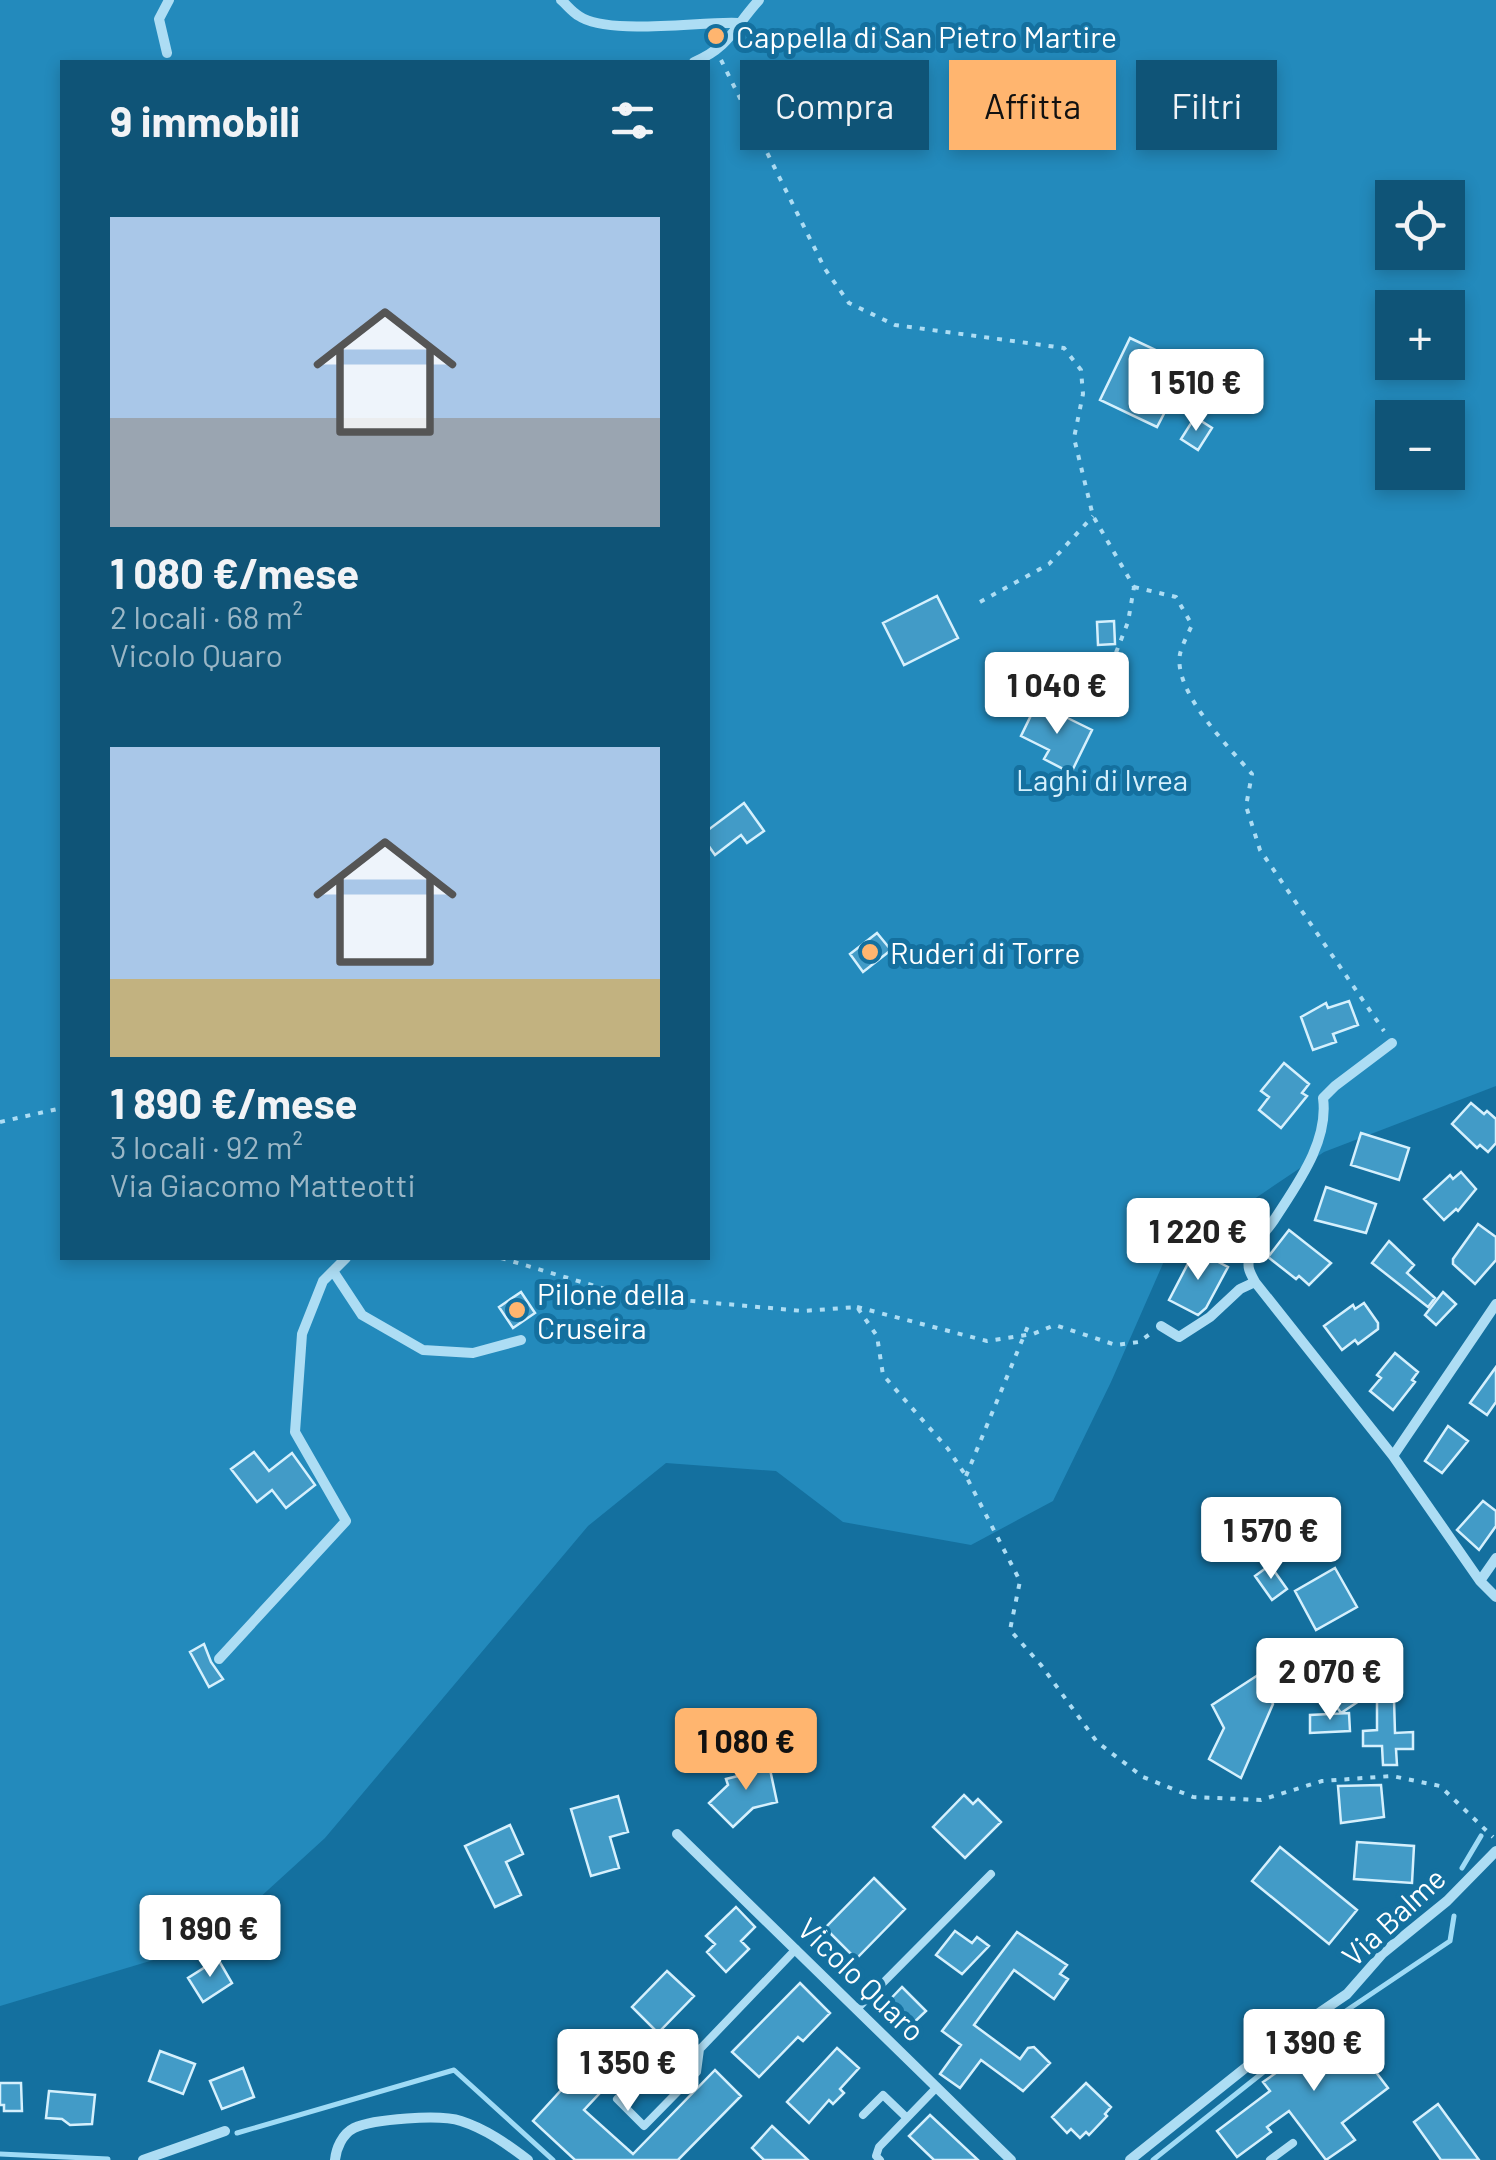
<!DOCTYPE html>
<html lang="it">
<head>
<meta charset="utf-8">
<style>
	body { margin:0; font-family:Barlow,sans-serif; background:#185a7c; color:#f1f3f6; height:100vh; display:flex; flex-direction:column; font-size:38px; white-space:nowrap }
	* { box-sizing:border-box; margin:0 }
	p { font-size:32px; color:#9bb7c6 }
	.icon { flex:none; width:55px; height:55px; fill:none; stroke:currentColor; stroke-width:2; stroke-linecap:round; stroke-linejoin:round }
	.map { position:relative; flex:1; overflow:hidden }
	.drawer { position:absolute; left:60px; top:60px; width:650px; height:1200px; display:flex; flex-direction:column; background:#0f5477; border-radius:0px; box-shadow:0 5px 15px #0003 }
	.drawer>* { flex:none }
	.hud { position:absolute; left:740px; top:60px; width:605px; height:90px; display:flex; gap:20px }
	.fabs { position:absolute; left:1375px; top:180px; display:grid; gap:20px }
	.fabs a { display:grid; place-items:center; width:90px; height:90px; border-radius:0px; background:#0f5477; box-shadow:0 5px 15px #0003; font-size:50px }
	.price { position:absolute; translate:-50% -85px; padding:0 22px; border-radius:10px; background:#fff; color:#222; font-size:32px; line-height:65px; filter:drop-shadow(0 2px 5px #0008) }
	.price::after { content:''; position:absolute; left:50%; top:60px; width:30px; height:22px; margin-left:-15px; background:inherit; clip-path:polygon(0 0,100% 0,50% 100%) }
	.price.selected { background:#ffb56f; color:#111 }
	ul { padding:0; list-style:none }
	li { display:grid; align-content:center; gap:20px; height:530px; padding:0 50px }
	li span { display:grid; place-items:center; height:310px; border-radius:0px; color:#555 }
	li>.icon { margin-inline-start:auto }
	span .icon { width:180px; height:180px; fill:#fffc; stroke-width:1 }
	li b { font-size:42px }
	h2 { display:flex; justify-content:space-between; align-items:center; height:120px; padding:0 50px; font-size:42px }
	.pill { padding:0 35px; border-radius:0px; background:#0f5477; box-shadow:0 5px 15px #0003; font-size:35px; line-height:90px }
	.pill.selected { background:#ffb56f; color:#111 }
	.map>svg:first-child { display:block }
</style>
</head>
<body>
<div class="map">
<svg width="1496" height="2160" viewBox="0 0 1496 2160">
	<rect width="100%" height="100%" fill="#14709f"/>
	<path fill="#238abc" fill-rule="evenodd" d="M0 0H1496V1086L1324 1152 1165 1259 1111 1382 1053 1501 971 1545 843 1522 776 1471 666 1463 588 1526 325 1838 210 1943 0 2006ZM62 62H708V1258H62ZM1392 198H1448V252H1392ZM1392 308H1448V362H1392ZM1392 418H1448V472H1392Z"/>
	<g fill="none" stroke-linecap="round" stroke-linejoin="round">
		<path stroke="#9fdbf6" stroke-width="5" d="M1462 1868 1481 1836
			M237 2133 454 2070 553 2160
			M0 2154 108 2159
			M1153 2160 1310 2035 1450 1941 1454 1916"/>
	</g>
	<path fill="#429bc7" stroke="#d5f0fd" stroke-width="2.5" d="M1130 338 1160 352 1142 388 1170 402 1157 427 1100 400Z
		M1195 417 1212 428 1198 450 1181 439Z
		M937 596 958 638 904 665 883 623Z
		M1114 621 1115 644 1098 645 1097 622Z
		M1037 703 1092 730 1071 773 1044 759 1049 750 1021 736Z
		M744 803 764 831 747 843 741 835 715 855 708 845V830Z
		M877 933 891 950 863 972 850 954Z
		M1349 1001 1358 1025 1333 1034 1336 1042 1313 1050 1301 1017 1326 1003 1328 1008Z
		M1284 1063 1309 1084 1302 1093 1307 1096 1281 1128 1259 1110 1269 1097 1261 1091Z
		M1471 1103 1484 1114 1487 1111 1496 1119V1143L1488 1152 1480 1145 1477 1148 1452 1124Z
		M1361 1133 1409 1148 1399 1180 1351 1165Z
		M1461 1172 1476 1189 1458 1211 1456 1209 1444 1220 1424 1199 1450 1175 1453 1179Z
		M1326 1187 1376 1204 1366 1233 1315 1220Z
		M1478 1224 1496 1237V1260L1475 1284 1453 1264V1259Z
		M1289 1230 1331 1263 1309 1285 1299 1276 1296 1279 1268 1257Z
		M1389 1241 1414 1265 1407 1273 1435 1298 1428 1307 1372 1263Z
		M1195 1250 1228 1267 1206 1308 1198 1315 1169 1300Z
		M521 1292 535 1313 513 1328 499 1307Z
		M1443 1292 1456 1304 1436 1325 1425 1315Z
		M1364 1303 1378 1323V1329L1358 1344 1355 1340 1342 1350 1324 1326 1353 1305 1355 1309Z
		M1395 1353 1418 1372 1412 1380 1415 1382 1393 1410 1370 1391 1381 1378 1377 1375Z
		M1496 1367V1402L1487 1415 1470 1403Z
		M1448 1426 1468 1441 1442 1473 1425 1461Z
		M254 1452 269 1471 292 1453 315 1485 286 1508 272 1490 257 1502 231 1469Z
		M1483 1501 1496 1511V1526L1479 1550 1457 1530Z
		M1270 1565 1287 1589 1272 1600 1255 1576Z
		M1335 1568 1357 1607 1316 1630 1295 1591Z
		M204 1644 211 1662 223 1679 209 1687 190 1652Z
		M1367 1655 1396 1697 1394 1699 1395 1733 1413 1732V1749H1396L1397 1765H1383L1382 1746H1363V1731L1377 1730V1689L1341 1713 1322 1686Z
		M1258 1675 1273 1704 1241 1778 1209 1759 1224 1728 1212 1705Z
		M1349 1713 1350 1731 1310 1733V1715Z
		M768 1760 777 1802 753 1808 733 1827 709 1803 728 1785 726 1779 742 1775 740 1767Z
		M1381 1785 1384 1817 1341 1823 1338 1786Z
		M964 1795 973 1804 978 1799 1001 1822 965 1858 933 1827Z
		M618 1796 628 1832 610 1837 619 1868 591 1876 571 1809Z
		M510 1825 523 1854 506 1862 521 1895 495 1907 465 1846Z
		M1357 1842 1414 1846 1412 1883 1354 1879Z
		M1280 1847 1357 1910 1329 1944 1252 1881Z
		M874 1878 905 1909 856 1959 825 1928Z
		M736 1907 755 1927 741 1941 749 1949 726 1972 707 1952 715 1944 706 1936Z
		M236 1917 246 1928 226 1950 215 1940Z
		M955 1931 972 1943 977 1937 989 1946 962 1974 936 1955Z
		M1017 1932 1067 1965 1060 1974 1068 1979 1054 1999 1014 1970 974 2025 1020 2059 1028 2048 1034 2047 1050 2063 1023 2091 981 2060 960 2088 940 2074 961 2045 942 2031Z
		M218 1959 232 1983 203 2002 188 1978Z
		M667 1971 694 1996 658 2033 632 2007Z
		M800 1983 830 2013 803 2041 798 2037 759 2077 732 2052Z
		M902 1987 926 2011 904 2032 881 2009Z
		M1360 2014 1371 2030 1353 2042 1388 2088 1342 2123 1355 2140 1326 2160 1289 2111 1267 2127 1271 2132 1237 2157 1217 2131 1270 2091 1263 2082Z
		M604 2037 630 2061 584 2110 633 2154 715 2070 741 2096 678 2160H575L533 2121 574 2076 570 2073Z
		M837 2048 859 2068 840 2089 844 2093 833 2104 829 2100 809 2123 787 2102Z
		M160 2051 195 2064 183 2094 149 2081Z
		M243 2068 254 2097 222 2109 210 2081Z
		M0 2083H21L22 2111H4V2105H0Z
		M1086 2083 1111 2107 1105 2114 1107 2116 1089 2135 1086 2132 1080 2138 1071 2129 1067 2133 1052 2117Z
		M49 2091 95 2095 92 2124 70 2125 62 2119 46 2118Z
		M1438 2104 1479 2160H1441L1414 2122Z
		M930 2115 978 2160H934L909 2136Z
		M772 2126 808 2160H764L752 2148Z"/>
	<g fill="none" stroke-linecap="round" stroke-linejoin="round">
		<path stroke="#adddf4" stroke-width="4" stroke-dasharray="5 8" stroke-linecap="butt" d="M721 60 825 269 849 303 895 325 1064 348 1081 370 1083 394 1074 438 1093 516 1134 587 1128 622 1108 673 1090 684 1008 692
			M1134 587 1176 597 1192 625C1188 634 1182 645 1180 654 1173 692 1229 747 1252 774L1246 806 1260 850 1384 1031
			M980 602 1049 564 1093 516
			M0 1122 62 1108
			M501 1258 625 1295 803 1311 857 1307 877 1336 883 1375 948 1449 966 1476 1020 1581 1010 1630 1041 1665 1097 1742 1143 1777 1193 1797 1261 1800 1322 1781 1392 1776 1440 1786 1493 1837
			M857 1307 987 1341 1033 1334 1055 1325 1116 1345 1139 1342 1150 1334
			M966 1476 1028 1326"/>
		<path stroke="#adddf4" stroke-width="8" d="M857 2009 991 1874
			M700 2049 672 2044 617 2099 644 2126 697 2072 700 2049 796 1949
			M863 2115 883 2095 907 2118 937 2087
			M880 2160 876 2156 879 2147 907 2118
			M1270 2160 1293 2143"/>
		<path stroke="#adddf4" stroke-width="10" d="M561 0C567 5 572 12 579 16 608 36 701 21 738 23
			M167 53 159 19 169 0
			M694 62C730 47 734 27 759 0
			M1392 1043 1335 1086 1323 1098C1329 1142 1297 1184 1274 1220 1266 1232 1251 1246 1249 1260 1247 1269 1251 1274 1255 1282L1393 1456 1480 1581 1496 1597
			M333 1271 362 1315 423 1350 473 1353 521 1340
			M1161 1326 1179 1337 1210 1317 1240 1289 1255 1282
			M1393 1456 1496 1304
			M1480 1581 1496 1558
			M219 1659 346 1521 295 1432 302 1334 323 1281 346 1258
			M677 1834 1011 2160
			M143 2160 225 2131
			M335 2160C336 2149 342 2134 354 2128 373 2119 440 2114 461 2121 486 2129 507 2144 528 2160
			M1130 2160 1284 2037 1347 1994 1383 1953 1447 1901 1496 1851"/>
	</g>
	<g fill="#ffb56f" stroke="#14709f" stroke-width="4">
		<circle cx="716" cy="36" r="10"/>
		<circle cx="870" cy="952" r="10"/>
		<circle cx="517" cy="1310" r="10"/>
	</g>
	<g text-anchor="middle" dominant-baseline="central" stroke-width="10" stroke-linejoin="round" paint-order="stroke">
		<g font-size="30" fill="#fff" stroke="#14709f" text-anchor="start">
			<text x="736" y="36">Cappella di San Pietro Martire</text>
			<text x="890" y="952">Ruderi di Torre</text>
			<text x="537" y="1293">Pilone della<tspan x="537" dy="34">Cruseira</tspan></text>
		</g>
		<g font-size="30" fill="#d5f0fd" stroke="#14709f">
			<text x="1102" y="779">Laghi di Ivrea</text>
		</g>
		<g font-size="30" fill="#fff" stroke="#14709f">
			<text transform="translate(1393 1916) rotate(-43)">Via Balme</text>
			<text transform="translate(862 1979) rotate(44)">Vicolo Quaro</text>
		</g>
	</g>
</svg>
<div class="fabs">
<a><svg class="icon" aria-label="locate" viewBox="0 0 24 24"><circle cx="12" cy="12" r="6"/><path d="M12 2v4M12 18v4M2 12h4M18 12h4"/></svg></a>
<a>+</a>
<a>−</a>
</div>
<b class="price" style="left:1196px;top:434px">1 510 €</b>
<b class="price" style="left:1057px;top:737px">1 040 €</b>
<b class="price" style="left:1198px;top:1283px">1 220 €</b>
<b class="price" style="left:1271px;top:1582px">1 570 €</b>
<b class="price" style="left:1330px;top:1723px">2 070 €</b>
<b class="price selected" style="left:746px;top:1793px">1 080 €</b>
<b class="price" style="left:210px;top:1980px">1 890 €</b>
<b class="price" style="left:1314px;top:2094px">1 390 €</b>
<b class="price" style="left:628px;top:2114px">1 350 €</b>
<div class="hud">
<a class="pill">Compra</a>
<a class="pill selected">Affitta</a>
<a class="pill">Filtri</a>
</div>
<section class="drawer">
<h2>9 immobili<svg class="icon" aria-label="filters" viewBox="0 0 24 24"><path d="M4 7h16M4 17h16"/><circle cx="9" cy="7" r="2"/><circle cx="15" cy="17" r="2"/></svg></h2>
<ul>
<li><span style="background:linear-gradient(#a9c7e8 65%,#9aa5b1 0)"><svg class="icon" aria-label="home" viewBox="0 0 24 24"><path d="M3 11l9-7 9 7M6 9v11h12V9"/></svg></span><div><b>1 080 €/mese</b><p>2 locali · 68 m²</p><p>Vicolo Quaro</p></div></li>
<li><span style="background:linear-gradient(#a9c7e8 75%,#c2b280 0)"><svg class="icon" aria-label="home" viewBox="0 0 24 24"><path d="M3 11l9-7 9 7M6 9v11h12V9"/></svg></span><div><b>1 890 €/mese</b><p>3 locali · 92 m²</p><p>Via Giacomo Matteotti</p></div></li>
</ul>
</section>
</div>
</body>
</html>
